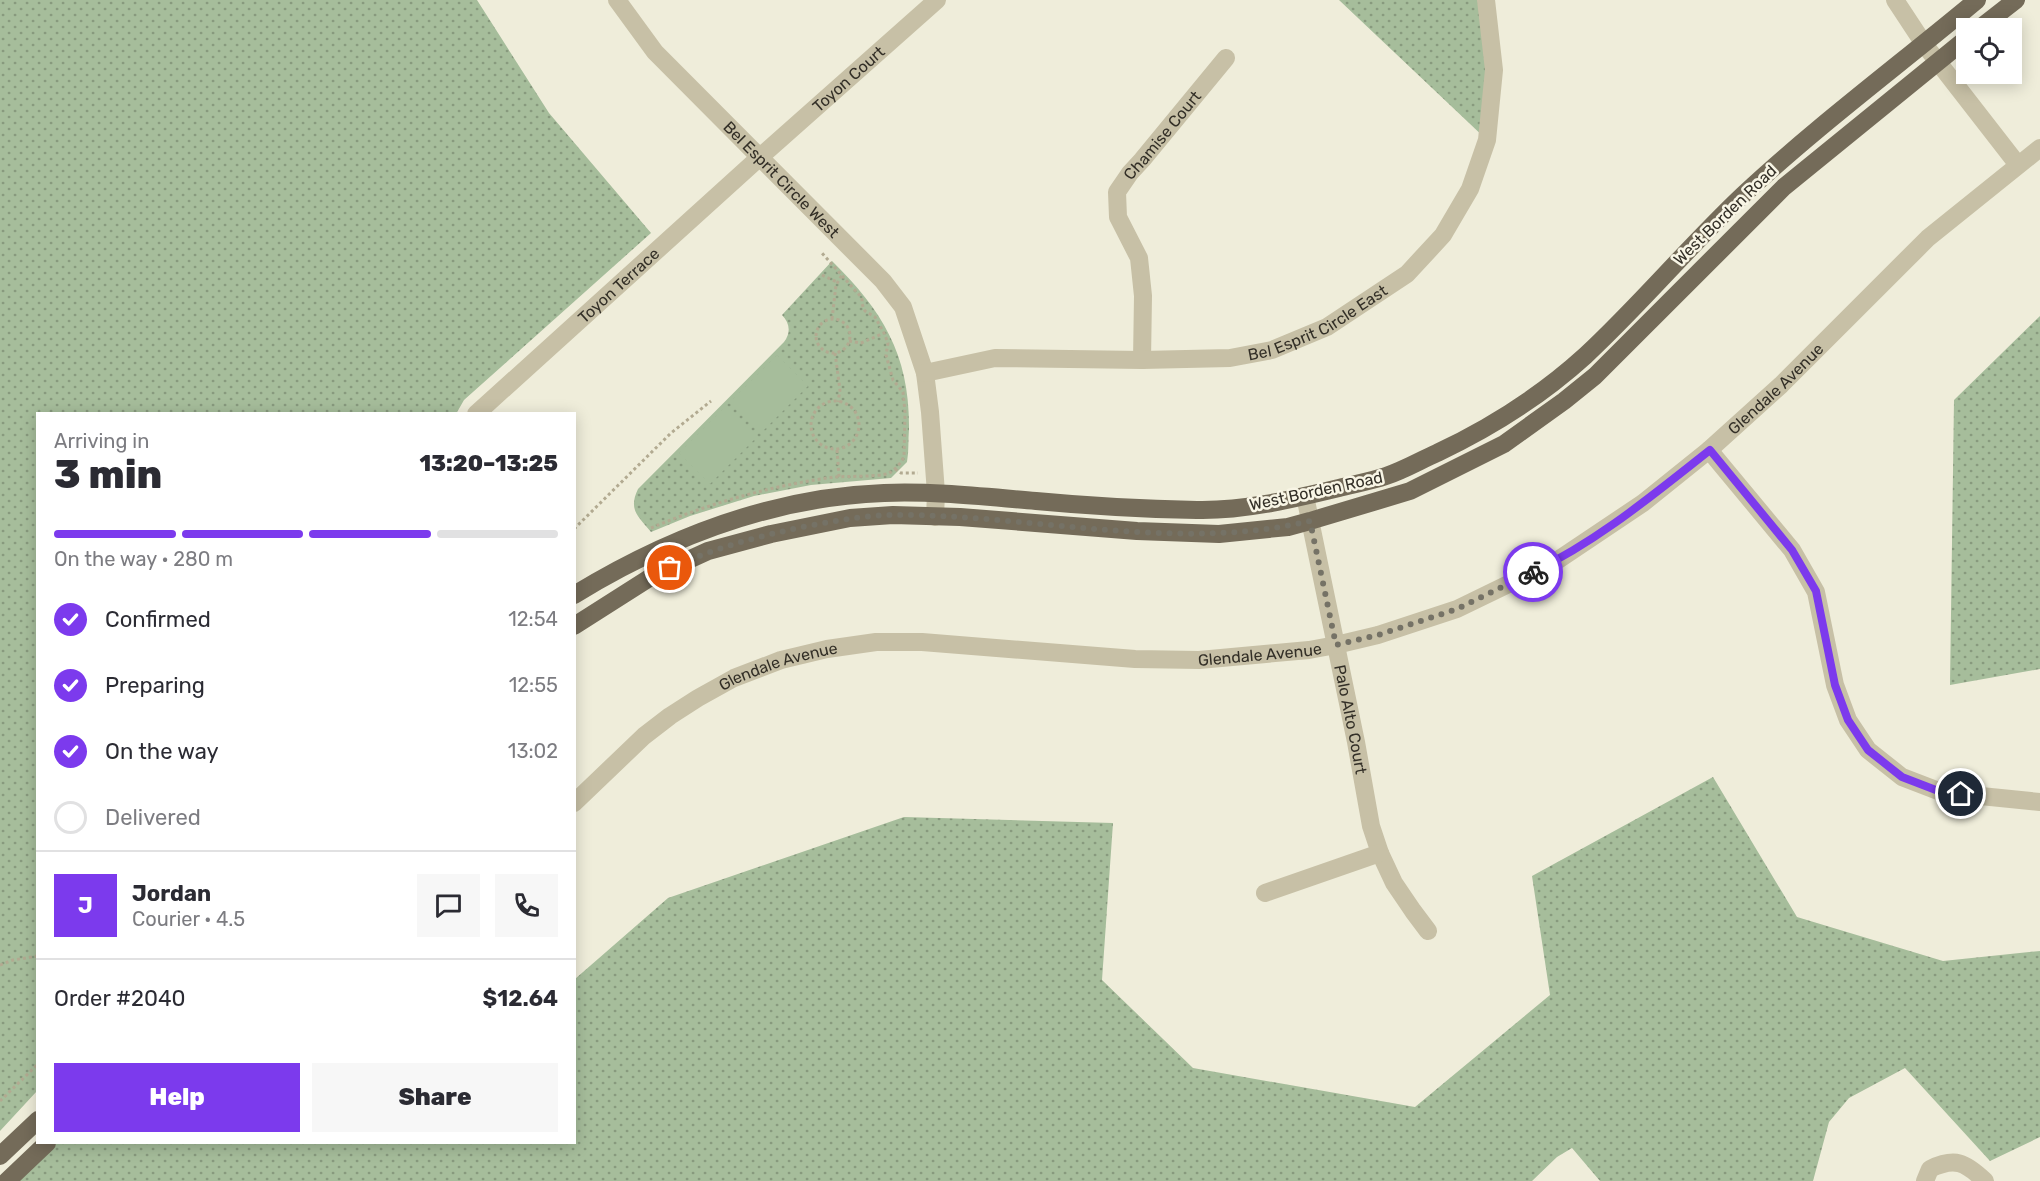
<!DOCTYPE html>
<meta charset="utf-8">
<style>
body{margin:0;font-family:Rubik,sans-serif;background:#f7f7f7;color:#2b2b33;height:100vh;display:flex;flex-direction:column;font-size:22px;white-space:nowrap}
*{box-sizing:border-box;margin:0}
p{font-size:20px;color:#7c7c81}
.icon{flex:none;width:33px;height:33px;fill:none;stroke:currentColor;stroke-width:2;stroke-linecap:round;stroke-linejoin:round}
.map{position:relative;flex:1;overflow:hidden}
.sheet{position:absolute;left:36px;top:412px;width:540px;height:732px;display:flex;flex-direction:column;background:#fff;border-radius:0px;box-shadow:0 3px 15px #0003}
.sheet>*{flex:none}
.controls{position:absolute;left:1956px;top:18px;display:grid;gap:12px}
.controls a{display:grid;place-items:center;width:66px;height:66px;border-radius:0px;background:#fff;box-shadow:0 3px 15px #0003;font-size:30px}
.pin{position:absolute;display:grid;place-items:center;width:51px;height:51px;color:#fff;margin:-26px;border:3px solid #fff;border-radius:50%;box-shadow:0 2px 6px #0007}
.courier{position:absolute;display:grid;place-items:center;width:60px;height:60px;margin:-30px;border:4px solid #7c3aed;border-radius:50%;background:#fff;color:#222;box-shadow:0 2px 8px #0007}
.overview em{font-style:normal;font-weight:800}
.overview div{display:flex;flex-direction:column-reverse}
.overview{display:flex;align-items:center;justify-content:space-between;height:102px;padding:0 18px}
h1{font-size:39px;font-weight:800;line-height:45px}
.bar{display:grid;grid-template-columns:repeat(4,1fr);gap:9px 6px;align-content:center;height:72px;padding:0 18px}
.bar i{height:8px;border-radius:4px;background:#e1e1e2}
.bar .active{background:#7c3aed}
.bar p{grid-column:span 4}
.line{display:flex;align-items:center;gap:15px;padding:0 18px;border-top:2px solid #e1e1e2}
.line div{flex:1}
.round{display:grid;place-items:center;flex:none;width:63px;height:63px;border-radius:0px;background:#f7f7f7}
ol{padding:0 18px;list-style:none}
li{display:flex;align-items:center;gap:18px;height:66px}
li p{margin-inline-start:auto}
li .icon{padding:6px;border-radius:50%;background:#7c3aed;color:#fff;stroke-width:4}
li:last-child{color:#7c7c81}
li i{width:33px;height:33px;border:3px solid #e1e1e2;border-radius:50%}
.button{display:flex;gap:12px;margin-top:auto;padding:12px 18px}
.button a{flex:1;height:69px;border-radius:0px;background:#7c3aed;color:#fff;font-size:24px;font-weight:800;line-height:69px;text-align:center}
.button a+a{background:#f7f7f7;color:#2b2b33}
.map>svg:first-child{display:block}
</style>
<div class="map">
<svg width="2040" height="1181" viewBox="0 0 2040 1181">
<defs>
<pattern id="grass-dots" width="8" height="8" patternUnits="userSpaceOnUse" patternTransform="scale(1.5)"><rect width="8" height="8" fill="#a6bd9b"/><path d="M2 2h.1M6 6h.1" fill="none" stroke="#889a7e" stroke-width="1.8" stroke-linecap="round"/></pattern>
</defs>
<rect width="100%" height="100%" fill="#efedda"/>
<path fill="url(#grass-dots)" d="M0,0H477L549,113L651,233L464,400L456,414H38L37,1091L0,1131Z
M1339,0H1486L1487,140Z
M832,261C883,311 910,356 909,429C908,440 909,451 907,462L891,478L811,485L754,496L690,516L651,532C638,516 628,510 638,489L784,342C791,333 790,323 782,315Z
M2040,316V669L1950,685L1954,400Z
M1713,777L1797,917L1943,961L2040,951V1137L1990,1161L1905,1068L1849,1098L1829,1122L1813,1181H1600L1572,1148L1557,1157L1532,1181H11L54,1143H574L575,979L668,898L904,817L1113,823L1102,980L1193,1068L1415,1107L1550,995L1532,876Z"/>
<path fill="#a6bd9b" d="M777,355L808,386L762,432L731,401Z
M725,407L756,438L710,484L679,453Z"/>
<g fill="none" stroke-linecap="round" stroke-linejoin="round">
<path stroke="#b2aa91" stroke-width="3" stroke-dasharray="3 3" stroke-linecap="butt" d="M822,275L837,282
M832,319L836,285L842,275
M816 336a17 17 0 1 1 34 0a17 17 0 1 1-34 0Z
M849,341L861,343L884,333
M835,353L840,390L838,402
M811 425a24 24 0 1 1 48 0a24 24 0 1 1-48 0Z
M837,450L839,477
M895,469L901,473H918
M651,528C710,503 770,486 834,477C846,476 881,477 889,473C895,470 902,462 904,456L905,412L903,392L893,380L886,355L888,343L884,333L875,317L865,311L862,304V298L821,252
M574,529L671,433L711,401
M0,965L13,960L38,956
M0,1101L38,1064"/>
<g stroke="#c7c0a6" stroke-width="18">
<path id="s1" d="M617,0L655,52L883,281L903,307L925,373L930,412L936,493L935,517"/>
<path d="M1895,0L1924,44L2018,165"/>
<path id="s2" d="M1142,360L1143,296L1139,258L1118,217L1117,192L1130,173L1142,160L1226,58"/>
<path id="s3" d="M925,373L995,358L1142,360L1230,358L1272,350L1327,327L1407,274L1443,235L1470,189L1487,140L1494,70L1486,0"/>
<path id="s4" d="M476,414L760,157L937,0"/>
<path d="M1709,450L1792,550L1816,592L1835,685L1848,720L1868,750L1902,777L1941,792L2040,802"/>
<path id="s5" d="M1305,496L1356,742L1371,826L1380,853L1394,883L1413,911L1428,931"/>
<path id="s6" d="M574,803L644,736L670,716L698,698L734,678L781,660L827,649L876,642H922L1135,659L1199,660L1309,650L1336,645L1378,635L1457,609L1558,560L1643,503L1709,450L1781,385L1928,238L2040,148"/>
<path d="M1265,893L1380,853"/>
<path d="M1925,1181L1930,1169C1955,1157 1965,1162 1985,1181"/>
</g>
<path stroke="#746b59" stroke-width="18" d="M1980,28L2016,0
M574,595C669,537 772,497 884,493C935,491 986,497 1036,501C1089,506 1144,509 1197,510C1245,511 1293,499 1339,488C1355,484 1371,481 1386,476C1404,470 1421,460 1437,453C1490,428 1542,395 1585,356C1640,305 1688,247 1743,195C1817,126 1899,65 1977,0
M574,626L651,577L708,551L771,534L850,518L893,515L960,517L1137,531L1219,534L1288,527L1310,521L1410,491L1504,444L1564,401L1595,376L1784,187L1966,39
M0,1156L38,1120
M7,1181L47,1143"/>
</g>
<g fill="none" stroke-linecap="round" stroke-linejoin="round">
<path stroke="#757266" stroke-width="6" stroke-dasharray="0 10.8" d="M670,568C717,547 762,535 813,525C840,520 867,515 894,515C1031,514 1175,553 1310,521L1336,645L1378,635L1457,609L1533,572"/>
<path stroke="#7c3aed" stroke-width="8" d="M1533,572C1598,541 1654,494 1710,450L1792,550L1816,591L1835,685L1848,720L1868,750L1902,777L1941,792L1961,794"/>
</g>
<g text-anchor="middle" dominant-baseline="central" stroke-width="5" stroke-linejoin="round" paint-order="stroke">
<g font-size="16" fill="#332f27" stroke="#f8f5e5">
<text stroke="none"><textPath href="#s4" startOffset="501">Toyon Court</textPath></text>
<text stroke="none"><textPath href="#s2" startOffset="246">Chamise Court</textPath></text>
<text stroke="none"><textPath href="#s1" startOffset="244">Bel Esprit Circle West</textPath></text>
<text transform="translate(1725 215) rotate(-44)">West Borden Road</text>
<text stroke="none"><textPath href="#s4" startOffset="192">Toyon Terrace</textPath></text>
<text stroke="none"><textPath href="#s3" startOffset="402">Bel Esprit Circle East</textPath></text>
<text stroke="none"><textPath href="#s6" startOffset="1329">Glendale Avenue</textPath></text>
<text transform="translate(1316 491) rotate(-12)">West Borden Road</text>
<text stroke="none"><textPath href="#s6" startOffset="736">Glendale Avenue</textPath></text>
<text stroke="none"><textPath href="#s6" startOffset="250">Glendale Avenue</textPath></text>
<text stroke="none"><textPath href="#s5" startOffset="228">Palo Alto Court</textPath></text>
</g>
</g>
</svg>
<div class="controls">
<a><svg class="icon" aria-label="locate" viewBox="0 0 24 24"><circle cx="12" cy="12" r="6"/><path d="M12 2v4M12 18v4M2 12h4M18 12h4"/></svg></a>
</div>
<div class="pin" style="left:670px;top:568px;background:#ea580c"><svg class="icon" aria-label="bag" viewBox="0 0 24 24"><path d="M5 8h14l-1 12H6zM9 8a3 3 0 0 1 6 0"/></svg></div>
<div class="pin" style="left:1961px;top:794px;background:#1f2937"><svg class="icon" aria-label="home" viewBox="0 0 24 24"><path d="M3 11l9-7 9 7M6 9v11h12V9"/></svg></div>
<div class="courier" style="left:1533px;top:572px"><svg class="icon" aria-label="bike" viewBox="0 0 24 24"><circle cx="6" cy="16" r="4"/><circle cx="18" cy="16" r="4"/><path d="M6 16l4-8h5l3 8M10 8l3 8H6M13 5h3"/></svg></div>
<section class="sheet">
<div class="overview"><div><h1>3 min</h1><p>Arriving in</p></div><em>13:20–13:25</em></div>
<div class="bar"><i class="active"></i><i class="active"></i><i class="active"></i><i></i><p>On the way · 280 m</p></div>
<ol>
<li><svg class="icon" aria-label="check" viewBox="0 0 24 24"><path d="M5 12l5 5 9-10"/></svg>Confirmed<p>12:54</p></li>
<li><svg class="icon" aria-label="check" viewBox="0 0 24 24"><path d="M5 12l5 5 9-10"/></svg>Preparing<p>12:55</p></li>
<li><svg class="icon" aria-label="check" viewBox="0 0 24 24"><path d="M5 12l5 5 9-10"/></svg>On the way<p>13:02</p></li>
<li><i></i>Delivered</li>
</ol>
<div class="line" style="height:108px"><b class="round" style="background:#7c3aed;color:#fff">J</b><div><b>Jordan</b><p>Courier · 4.5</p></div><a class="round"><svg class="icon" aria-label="chat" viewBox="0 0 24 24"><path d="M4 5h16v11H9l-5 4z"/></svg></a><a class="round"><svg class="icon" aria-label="phone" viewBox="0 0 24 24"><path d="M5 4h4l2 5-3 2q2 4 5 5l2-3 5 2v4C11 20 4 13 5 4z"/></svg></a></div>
<div class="line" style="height:78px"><div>Order #2040</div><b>$12.64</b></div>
<div class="button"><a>Help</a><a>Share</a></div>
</section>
</div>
